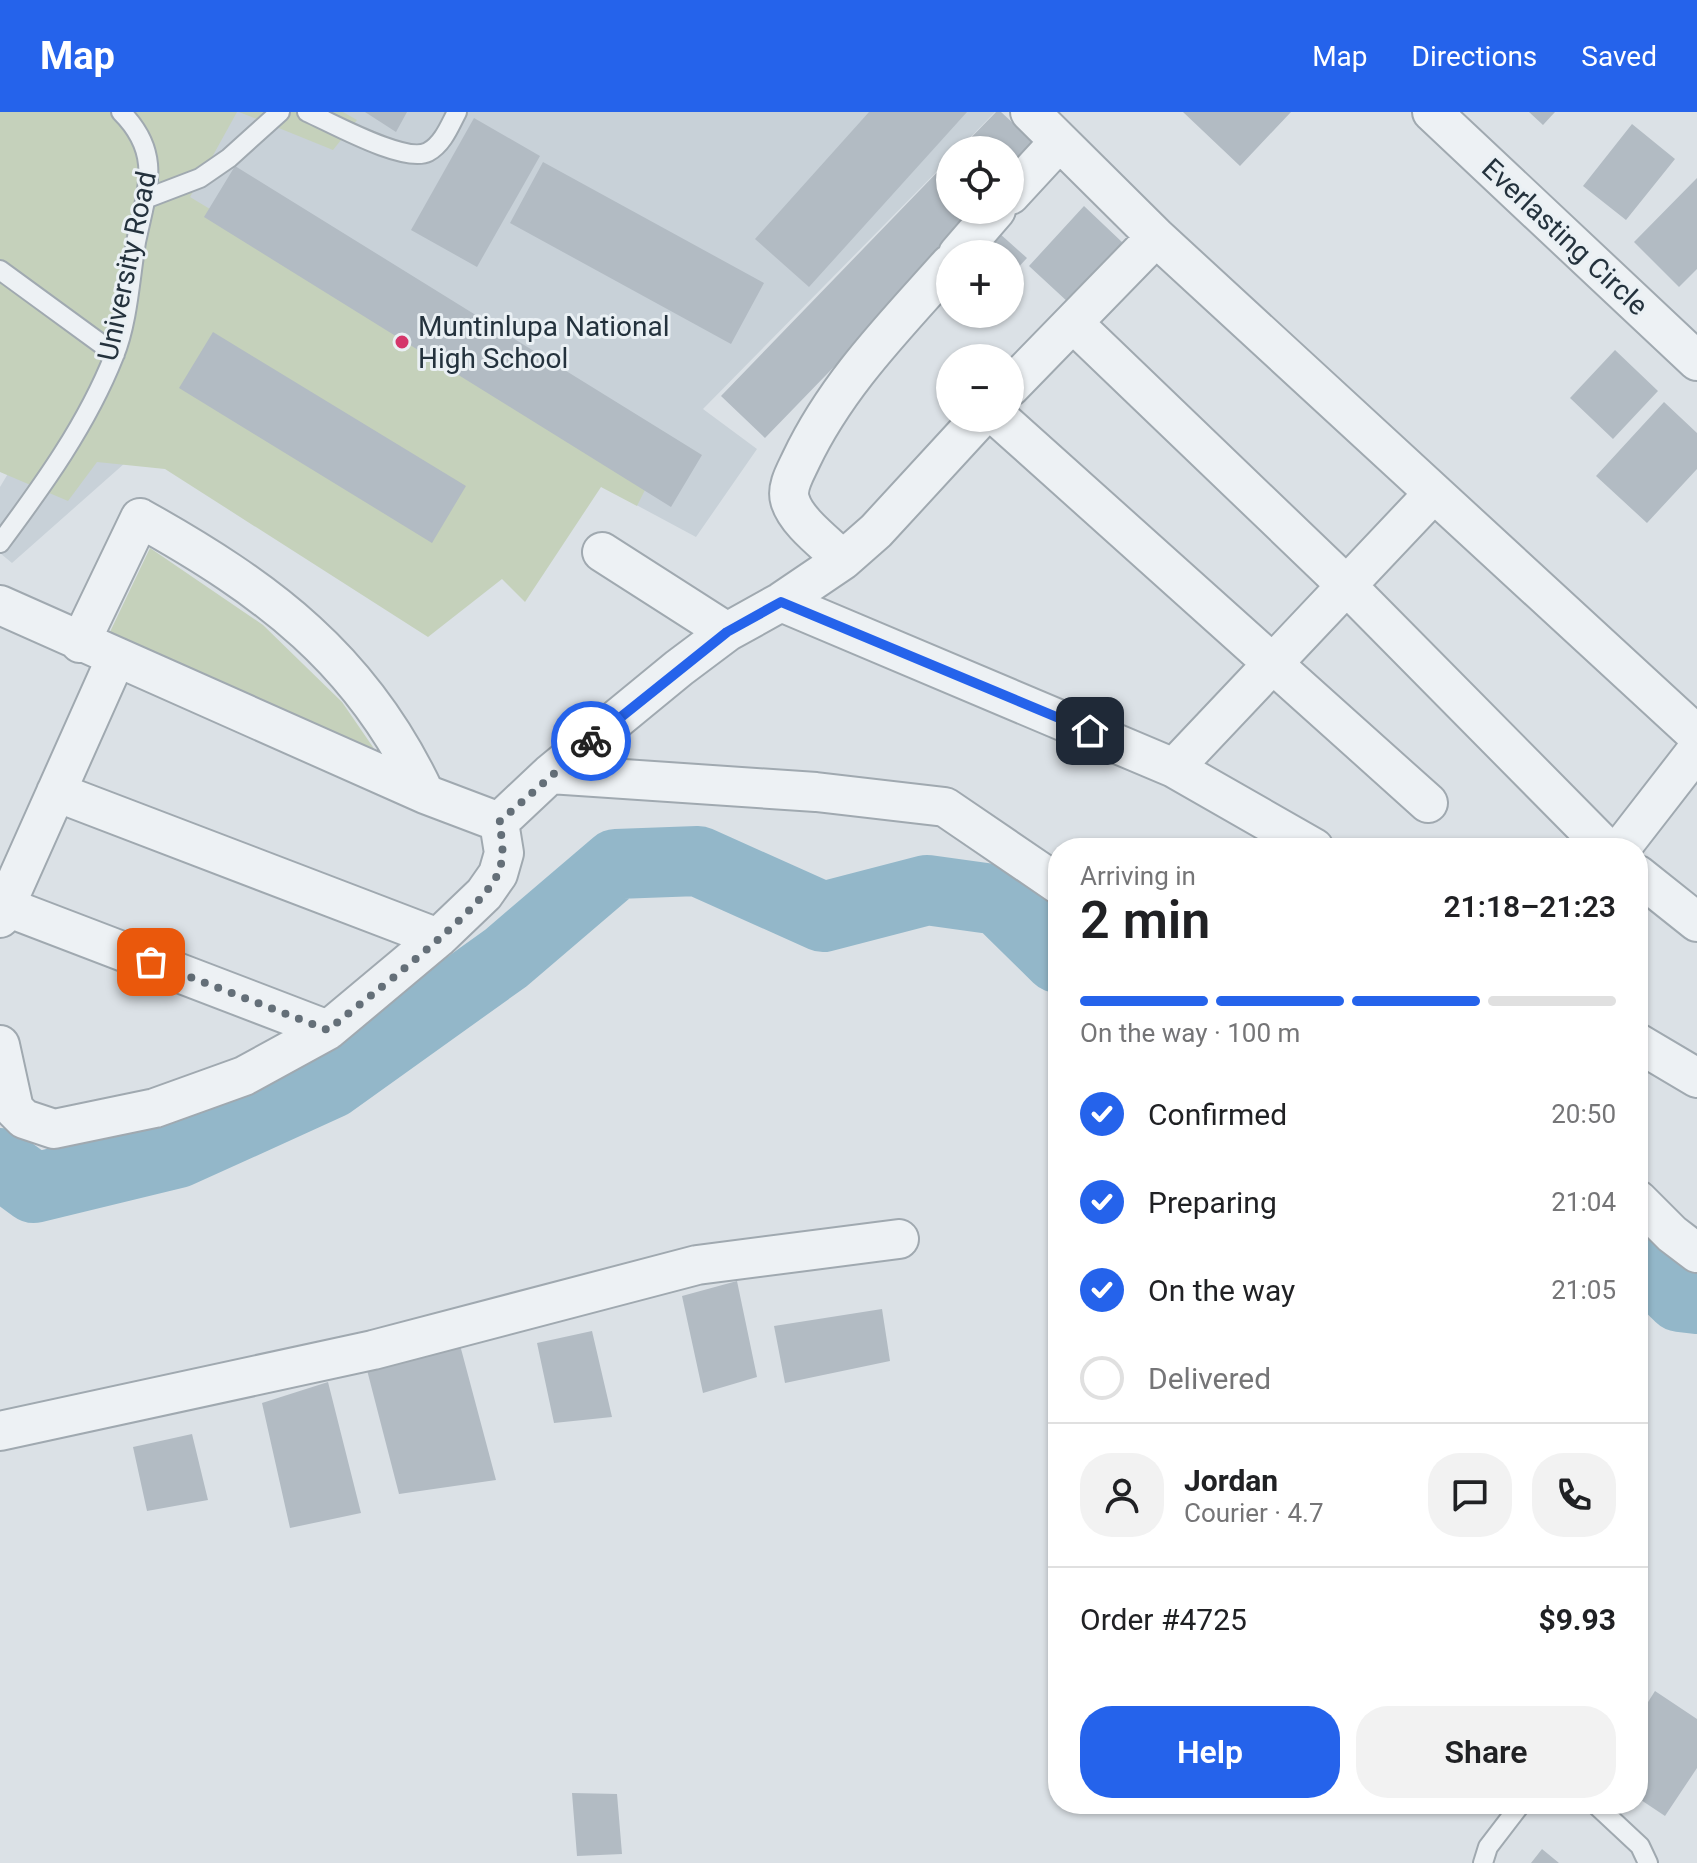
<!DOCTYPE html>
<meta charset="utf-8">
<style>
body{margin:0;font-family:Roboto,sans-serif;background:#f2f2f2;color:#202124;height:100vh;display:flex;flex-direction:column;font-size:30px;white-space:nowrap}
*{box-sizing:border-box;margin:0}
p{font-size:26px;color:#757577}
.icon{flex:none;width:44px;height:44px;fill:none;stroke:currentColor;stroke-width:2;stroke-linecap:round;stroke-linejoin:round}
.map{position:relative;flex:1;overflow:hidden}
.side{position:absolute;left:1048px;top:726px;width:600px;height:976px;display:flex;flex-direction:column;background:#fff;border-radius:32px;box-shadow:0 2px 6px #0004}
.side>*{flex:none}
.controls{position:absolute;left:936px;top:24px;display:grid;gap:16px}
.controls a{display:grid;place-items:center;width:88px;height:88px;border-radius:50%;background:#fff;box-shadow:0 2px 6px #0004;font-size:40px}
.pin{position:absolute;display:grid;place-items:center;width:68px;height:68px;color:#fff;margin:-34px;border-radius:16px;box-shadow:0 4px 12px #0006}
.courier{position:absolute;display:grid;place-items:center;width:80px;height:80px;margin:-40px;border:6px solid #2563eb;border-radius:50%;background:#fff;color:#222;box-shadow:0 2px 10px #0007}
.overview em{font-style:normal;font-weight:600}
.overview div{display:flex;flex-direction:column-reverse}
.overview{display:flex;align-items:center;justify-content:space-between;height:136px;padding:0 32px}
h1{font-size:52px;font-weight:600;line-height:60px}
.bar{display:grid;grid-template-columns:repeat(4,1fr);gap:12px 8px;align-content:center;height:96px;padding:0 32px}
.bar i{height:10px;border-radius:6px;background:#e0e0e0}
.bar .on{background:#2563eb}
.bar p{grid-column:span 4}
.line{display:flex;align-items:center;gap:20px;padding:0 32px;border-top:2px solid #e0e0e0}
.line div{flex:1}
.round{display:grid;place-items:center;flex:none;width:84px;height:84px;border-radius:32px;background:#f2f2f2}
ol{padding:0 32px;list-style:none}
li{display:flex;align-items:center;gap:24px;height:88px}
li p{margin-inline-start:auto}
li .icon{padding:8px;border-radius:50%;background:#2563eb;color:#fff;stroke-width:4}
li:last-child{color:#757577}
li i{width:44px;height:44px;border:4px solid #e0e0e0;border-radius:50%}
.action{display:flex;gap:16px;margin-top:auto;padding:16px 32px}
.action a{flex:1;height:92px;border-radius:32px;background:#2563eb;color:#fff;font-size:32px;font-weight:600;line-height:92px;text-align:center}
.action a+a{background:#f2f2f2;color:#202124}
header{display:flex;align-items:center;gap:48px;box-sizing:border-box;height:112px;padding:0 40px;background:#2563eb;color:#fff}
header strong{font-size:38px}
nav{display:flex;gap:44px;margin-inline-start:auto;font-size:28px}
.map>svg:first-child{display:block}
</style>
<header>
<strong>Map</strong>
<nav><a>Map</a><a>Directions</a><a>Saved</a></nav>
</header>
<div class="map">
<svg width="1697" height="1751" viewBox="0 0 1697 1751">
<rect width="100%" height="100%" fill="#dbe1e6"/>
<path fill="#c8d1d8" d="M0,0H995L958,38H950V46L703,297L757,337L696,425L601,374L160,320L12,451L0,441V375L70,258L0,202Z"/>
<path fill="#c5d1bb" d="M0,0H237L190,85L652,364L637,394L601,375L525,490L502,467L428,525L165,357L97,350L68,389L0,360Z
M239,0H343L357,8L333,38Z
M150,436L263,513L342,590L377,641L109,522Z"/>
<g fill="none" stroke-linecap="round" stroke-linejoin="round">
<path stroke="#93b7c9" stroke-width="70" d="M0,1051L34,1076L178,1041L330,972L506,846L616,752L698,749L823,805L927,778L999,788L1058,846
M1638,1144L1680,1185L1697,1187"/>
</g>
<path fill="#b2bbc3" d="M365,0H407L396,20Z
M869,0H967L809,175L755,127Z
M996,0H1001L1043,39L1010,73V38H959Z
M1183,0H1291L1240,54Z
M1529,0H1555L1543,13Z
M474,6L540,44L477,155L411,118Z
M1632,12L1675,47L1626,108L1583,74Z
M950,47V98H986L765,326L721,284Z
M543,50L764,171L731,232L510,111Z
M235,54L702,343L671,395L204,105Z
M1697,66V157L1679,175L1634,130Z
M1084,94L1123,131L1069,191L1029,154Z
M999,121L1027,146L1010,164V142H979Z
M213,220L466,374L432,431L179,276Z
M1615,238L1658,279L1613,327L1570,286Z
M1664,290L1697,321V357L1647,411L1596,364Z
M737,1169L757,1265L703,1281L682,1184Z
M882,1197L890,1249L785,1271L774,1214Z
M592,1219L612,1305L554,1311L537,1231Z
M460,1233L496,1368L399,1382L367,1258Z
M328,1270L361,1401L290,1416L262,1291Z
M192,1322L208,1388L147,1399L133,1335Z
M1655,1579L1697,1607V1656L1665,1704L1638,1686V1606Z
M572,1681L617,1682L622,1742L577,1744Z
M1542,1737L1559,1751H1531Z"/>
<g fill="none" stroke-linecap="round" stroke-linejoin="round">
<g stroke="#a0a9b0" stroke-width="22">
<path id="service" d="M307,0C332,11 405,52 428,40C443,32 450,13 457,0
M145,87L200,66L229,46L280,0
M0,158L115,242
M0,431C44,372 87,312 114,244C128,210 130,166 136,130C147,77 163,42 121,0
M1595,1692L1640,1734L1648,1751
M1483,1751L1488,1735L1521,1692"/>
</g>
<g stroke="#a0a9b0" stroke-width="42">
<path id="minor" d="M1030,0L1156,125L1697,623
M1432,0L1697,249
M1010,83L1058,31
M958,142L996,98
M1073,211L1347,474L1606,736
M1010,275L1156,125
M999,306L1428,691
M602,440L727,520
M843,448C827,432 796,410 790,388C786,375 796,359 801,348C837,272 895,214 950,152
M781,490L1174,656L1314,736
M0,493L425,682L499,710
M80,531L140,406C267,477 362,547 425,682
M1174,656L1434,381
M550,662L816,680L945,695L1058,772
M56,680L438,826
M499,710L550,662L679,556L727,520L781,490L843,448L876,419L980,306
M1621,736L1697,638
M1638,763L1697,810
M4,794L328,918
M0,806L116,546
M1638,931L1697,966
M0,933L14,997L24,1007L54,1017L155,996L244,964L328,918L438,826L484,782L498,762L504,741L499,710
M1638,1088L1672,1122L1697,1141
M0,1319L373,1238L697,1153L899,1127"/>
</g>
<use href="#service" stroke="#edf1f4" stroke-width="18"/>
<use href="#minor" stroke="#edf1f4" stroke-width="38"/>
</g>
<g fill="none" stroke-linecap="round" stroke-linejoin="round">
<path stroke="#646f78" stroke-width="8" stroke-dasharray="0 14.4" d="M151,850L328,918C365,887 485,798 499,759C505,742 502,727 499,710L591,629"/>
<path stroke="#2563eb" stroke-width="10" d="M591,629L727,520L781,490L1090,619"/>
</g>
<circle fill="#d5366b" stroke="#eaf0f4" stroke-width="3" cx="402" cy="230" r="8"/>
<g text-anchor="middle" dominant-baseline="central" stroke-width="6" stroke-linejoin="round" paint-order="stroke">
<g font-size="28" fill="#24323d" stroke="#eaf0f4">
<text transform="translate(1565 125) rotate(43)">Everlasting Circle</text>
<text transform="translate(127 154) rotate(-78)">University Road</text>
</g>
<g font-size="28" fill="#24323d" stroke="#eaf0f4" text-anchor="start">
<text x="418" y="214">Muntinlupa National<tspan x="418" dy="32">High School</tspan></text>
</g>
</g>
</svg>
<div class="controls">
<a><svg class="icon" aria-label="locate" viewBox="0 0 24 24"><circle cx="12" cy="12" r="6"/><path d="M12 2v4M12 18v4M2 12h4M18 12h4"/></svg></a>
<a>+</a>
<a>−</a>
</div>
<div class="pin" style="left:151px;top:850px;background:#ea580c"><svg class="icon" aria-label="bag" viewBox="0 0 24 24"><path d="M5 8h14l-1 12H6zM9 8a3 3 0 0 1 6 0"/></svg></div>
<div class="pin" style="left:1090px;top:619px;background:#1f2937"><svg class="icon" aria-label="home" viewBox="0 0 24 24"><path d="M3 11l9-7 9 7M6 9v11h12V9"/></svg></div>
<div class="courier" style="left:591px;top:629px"><svg class="icon" aria-label="bike" viewBox="0 0 24 24"><circle cx="6" cy="16" r="4"/><circle cx="18" cy="16" r="4"/><path d="M6 16l4-8h5l3 8M10 8l3 8H6M13 5h3"/></svg></div>
<section class="side">
<div class="overview"><div><h1>2 min</h1><p>Arriving in</p></div><em>21:18–21:23</em></div>
<div class="bar"><i class="on"></i><i class="on"></i><i class="on"></i><i></i><p>On the way · 100 m</p></div>
<ol>
<li><svg class="icon" aria-label="check" viewBox="0 0 24 24"><path d="M5 12l5 5 9-10"/></svg>Confirmed<p>20:50</p></li>
<li><svg class="icon" aria-label="check" viewBox="0 0 24 24"><path d="M5 12l5 5 9-10"/></svg>Preparing<p>21:04</p></li>
<li><svg class="icon" aria-label="check" viewBox="0 0 24 24"><path d="M5 12l5 5 9-10"/></svg>On the way<p>21:05</p></li>
<li><i></i>Delivered</li>
</ol>
<div class="line" style="height:144px"><a class="round"><svg class="icon" aria-label="person" viewBox="0 0 24 24"><circle cx="12" cy="8" r="4"/><path d="M4 21q1-7 8-7t8 7"/></svg></a><div><b>Jordan</b><p>Courier · 4.7</p></div><a class="round"><svg class="icon" aria-label="chat" viewBox="0 0 24 24"><path d="M4 5h16v11H9l-5 4z"/></svg></a><a class="round"><svg class="icon" aria-label="phone" viewBox="0 0 24 24"><path d="M5 4h4l2 5-3 2q2 4 5 5l2-3 5 2v4C11 20 4 13 5 4z"/></svg></a></div>
<div class="line" style="height:104px"><div>Order #4725</div><b>$9.93</b></div>
<div class="action"><a>Help</a><a>Share</a></div>
</section>
</div>
